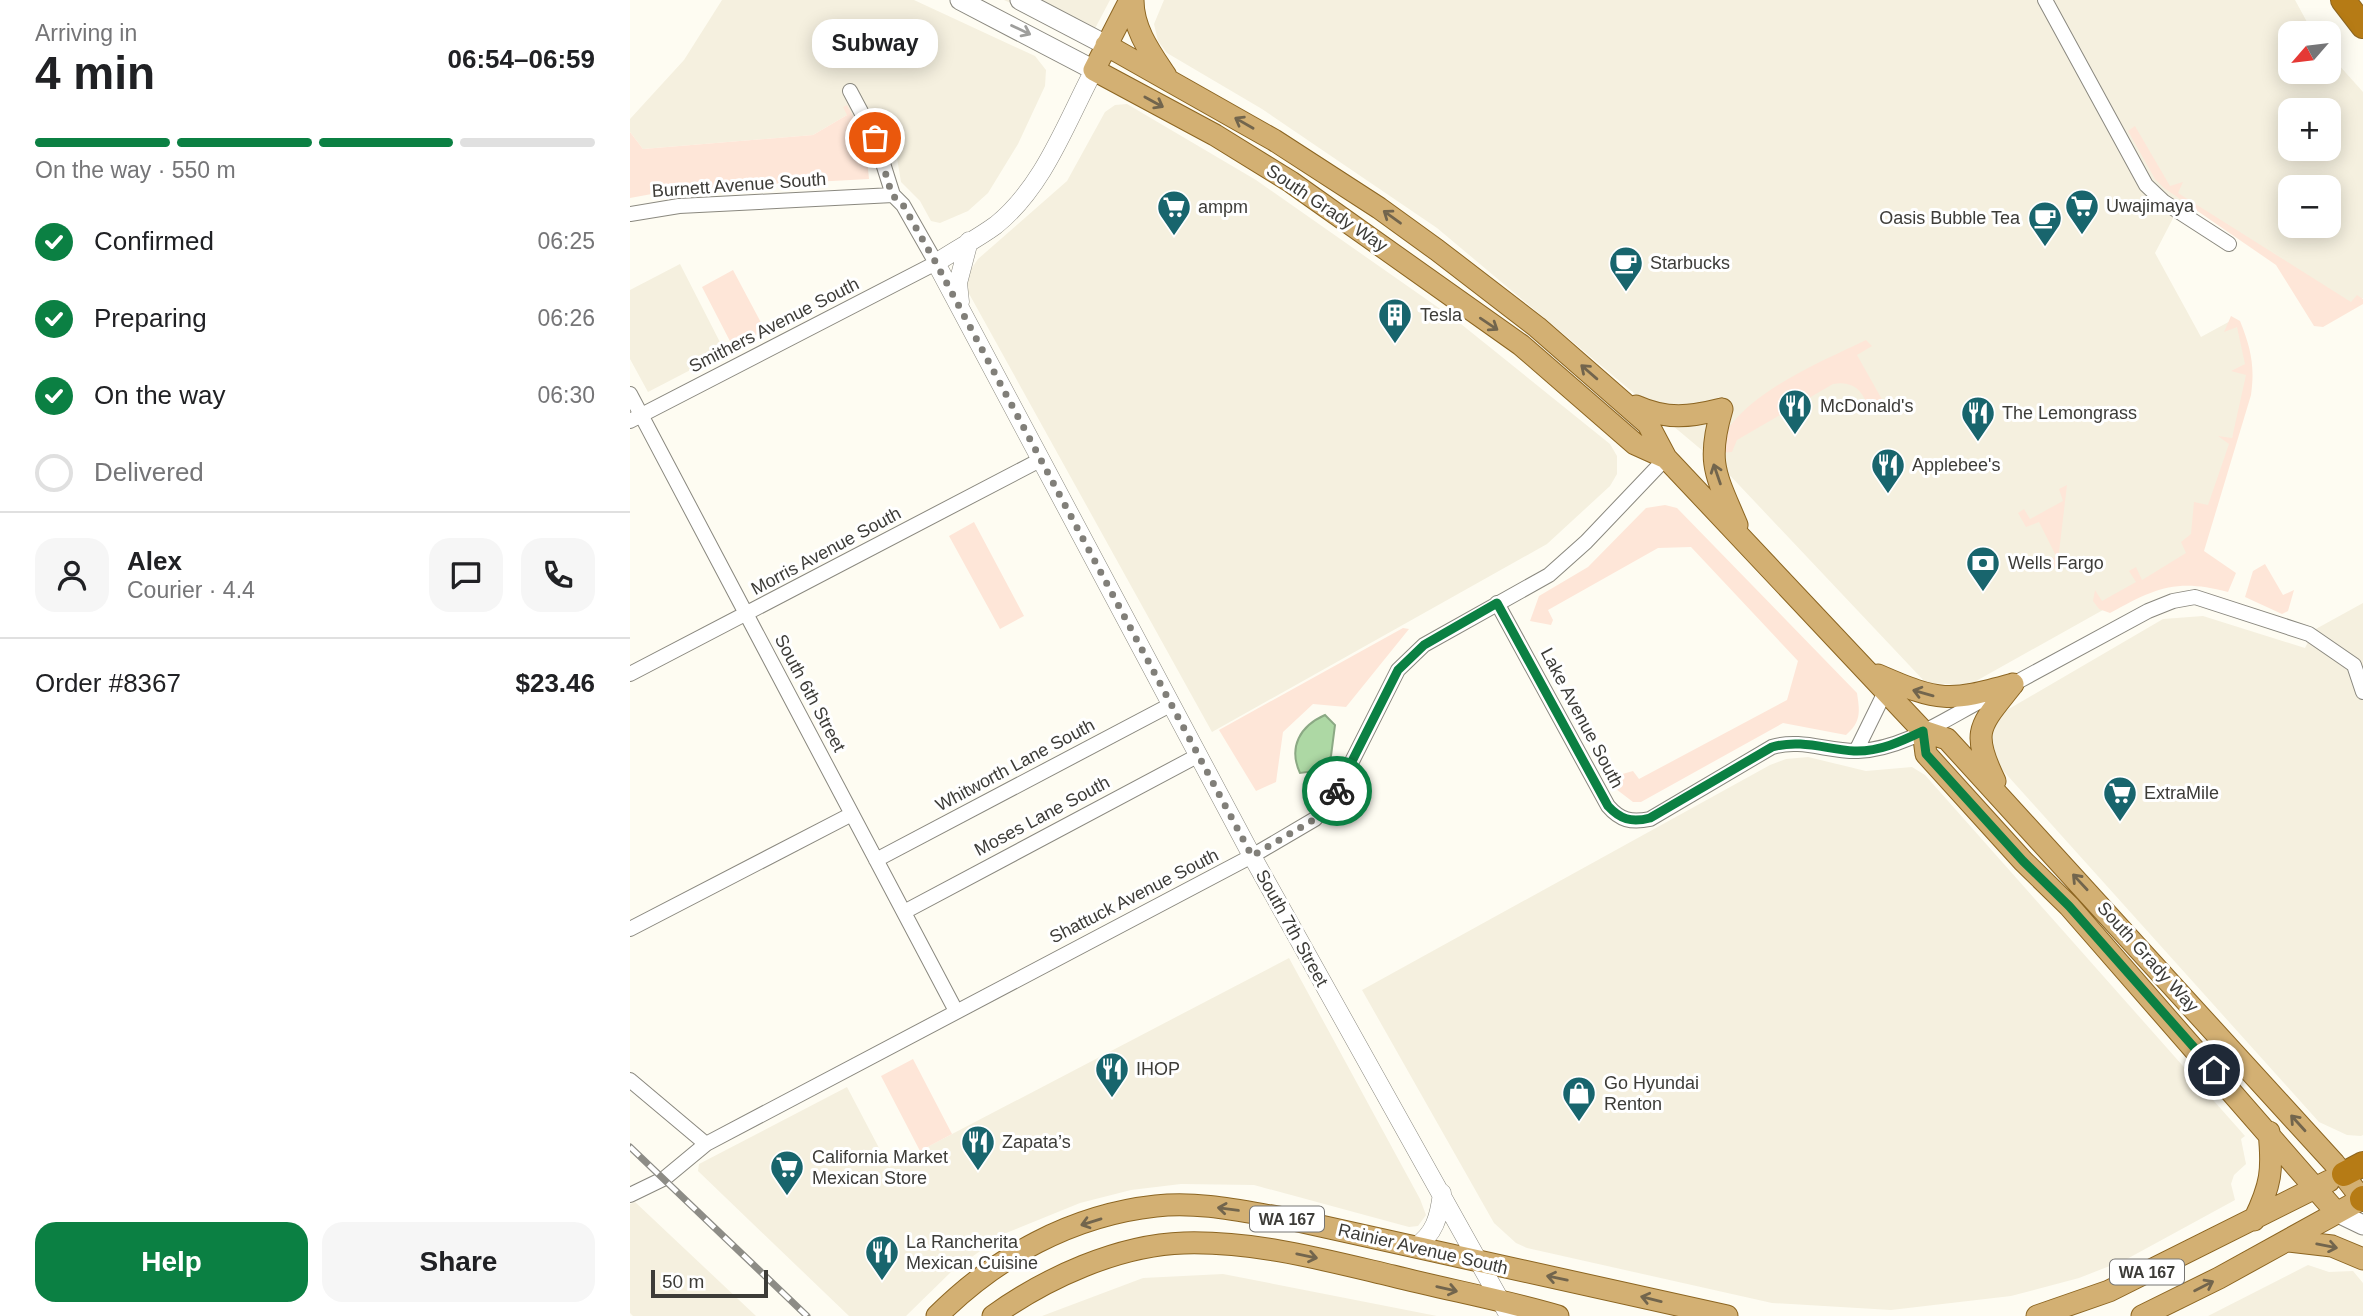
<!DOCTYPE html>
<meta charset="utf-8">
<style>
body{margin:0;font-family:Helvetica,sans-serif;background:#f6f6f6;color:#202124;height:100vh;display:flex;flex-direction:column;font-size:26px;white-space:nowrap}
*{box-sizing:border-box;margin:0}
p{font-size:23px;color:#757577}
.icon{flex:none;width:38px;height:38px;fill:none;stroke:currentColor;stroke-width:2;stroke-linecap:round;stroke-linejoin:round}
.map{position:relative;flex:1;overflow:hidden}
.panel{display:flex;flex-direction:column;background:#fff;width:630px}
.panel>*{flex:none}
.needle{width:46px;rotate:242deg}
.buttons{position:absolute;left:1648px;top:21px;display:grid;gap:14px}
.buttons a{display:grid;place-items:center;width:63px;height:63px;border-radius:14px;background:#fff;box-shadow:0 4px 18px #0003;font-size:35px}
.scale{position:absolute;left:21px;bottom:18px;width:117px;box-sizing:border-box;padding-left:7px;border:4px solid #3d3c38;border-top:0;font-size:19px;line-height:24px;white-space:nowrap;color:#3d3c38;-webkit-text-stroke:5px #fff;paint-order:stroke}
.pin{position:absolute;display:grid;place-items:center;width:60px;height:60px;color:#fff;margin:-30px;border:4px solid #fff;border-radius:50%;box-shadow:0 2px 7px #0007}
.courier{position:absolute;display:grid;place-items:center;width:70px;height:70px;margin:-35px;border:5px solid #0b8043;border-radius:50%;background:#fff;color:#222;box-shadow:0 2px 9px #0007}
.bubble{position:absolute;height:49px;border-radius:21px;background:#fff;box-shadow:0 4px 18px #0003;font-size:23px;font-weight:600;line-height:49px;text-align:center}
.head em{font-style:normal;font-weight:600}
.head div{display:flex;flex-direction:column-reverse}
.head{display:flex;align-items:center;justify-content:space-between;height:119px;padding:0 35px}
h1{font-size:46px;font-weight:600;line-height:52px}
.bar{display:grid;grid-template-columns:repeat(4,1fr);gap:10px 7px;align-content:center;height:84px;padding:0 35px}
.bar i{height:9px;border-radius:5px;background:#e0e0e0}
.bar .current{background:#0b8043}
.bar p{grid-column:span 4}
.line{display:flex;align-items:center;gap:18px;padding:0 35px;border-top:2px solid #e0e0e0}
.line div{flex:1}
.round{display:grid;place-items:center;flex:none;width:74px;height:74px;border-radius:21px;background:#f6f6f6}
ol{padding:0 35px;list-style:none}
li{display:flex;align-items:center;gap:21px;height:77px}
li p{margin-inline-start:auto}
li .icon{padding:7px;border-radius:50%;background:#0b8043;color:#fff;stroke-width:4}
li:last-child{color:#757577}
li i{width:38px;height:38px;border:4px solid #e0e0e0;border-radius:50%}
.primary-button{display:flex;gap:14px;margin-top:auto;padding:14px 35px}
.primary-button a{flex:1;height:80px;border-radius:21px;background:#0b8043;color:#fff;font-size:28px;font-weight:600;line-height:80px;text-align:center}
.primary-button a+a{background:#f6f6f6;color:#202124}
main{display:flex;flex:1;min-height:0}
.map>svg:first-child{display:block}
</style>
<main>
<section class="panel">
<div class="head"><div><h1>4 min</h1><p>Arriving in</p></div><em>06:54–06:59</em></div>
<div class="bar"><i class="current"></i><i class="current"></i><i class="current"></i><i></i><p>On the way · 550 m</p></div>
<ol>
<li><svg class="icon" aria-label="check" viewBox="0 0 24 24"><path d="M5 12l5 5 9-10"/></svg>Confirmed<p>06:25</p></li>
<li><svg class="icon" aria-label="check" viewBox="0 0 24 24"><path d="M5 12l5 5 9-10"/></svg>Preparing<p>06:26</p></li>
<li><svg class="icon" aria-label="check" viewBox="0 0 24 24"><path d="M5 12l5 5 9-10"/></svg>On the way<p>06:30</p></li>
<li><i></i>Delivered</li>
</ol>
<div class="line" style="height:126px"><a class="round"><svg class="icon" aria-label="person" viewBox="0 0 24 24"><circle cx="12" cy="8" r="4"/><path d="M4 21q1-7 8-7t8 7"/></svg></a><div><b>Alex</b><p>Courier · 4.4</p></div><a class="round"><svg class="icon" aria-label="chat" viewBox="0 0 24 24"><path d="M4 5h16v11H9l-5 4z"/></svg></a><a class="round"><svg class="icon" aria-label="phone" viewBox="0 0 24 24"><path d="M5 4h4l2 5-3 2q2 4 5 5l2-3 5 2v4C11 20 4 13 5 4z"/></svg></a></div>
<div class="line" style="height:91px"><div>Order #8367</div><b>$23.46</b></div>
<div class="primary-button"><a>Help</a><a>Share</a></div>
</section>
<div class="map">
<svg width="1733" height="1316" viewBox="0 0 1733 1316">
<rect width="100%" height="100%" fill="#fefcf2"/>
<path fill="#f5f0df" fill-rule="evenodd" d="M92,0H284L405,56L416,70L415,86L388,144L358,193L338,211L310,223L301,221L290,201L271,182L266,152L244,111L226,121L217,106V115L183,135L13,149L0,132V119L54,60Z
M374,0H480L460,38Z
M534,0H1665L1683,33H1661V72H1699V54L1733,92V298L1687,323L1653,264L1553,199L1525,253L1571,337L1604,319L1617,348L1616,394L1564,559L1339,685L1296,683L1092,467L807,228L632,109L537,53L528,41L524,24ZM1661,110H1699V149H1661ZM1661,187H1699V226H1661Z
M497,104L626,180L826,320L980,444L987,456V474L980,486L917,544L582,732L337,290L335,278L348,259L437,181L475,112L485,105Z
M50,264L95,352L18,392L0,359V290Z
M1733,603V1135L1731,1136L1717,1135L1689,1122L1359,755L1365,717L1533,619L1573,616L1675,648L1684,630Z
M1178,757L1236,771L1282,767L1295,775L1615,1136L1611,1139L1616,1164L1604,1175L1601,1184L1605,1200L1495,1260L1449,1278L1381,1296L1261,1310L1142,1303L897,1248L886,1243L864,1223L732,990L1140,765L1156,759Z
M659,958L790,1199L796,1215L788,1226L779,1227L624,1185L551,1184L501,1190L450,1203L376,1233L323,1270L276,1316H219L68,1171L69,1164L217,1087L259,1167Z
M5,1202L126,1316H3L0,1313V1204Z
M1678,1265L1699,1272L1723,1271L1733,1283V1316H1578Z
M593,1274L807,1316H412L513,1278Z"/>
<path fill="#fee6d8" d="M217,105L235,137L239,179L49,189L0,198V132L13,149L183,135L217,115L213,107Z
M1505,126L1540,186L1553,182L1548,193L1721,302L1727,295L1733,299V304L1693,327L1684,326L1646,265L1534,188L1525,179L1498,131Z
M103,270L135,330L103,347L72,287Z
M1601,316L1610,321C1621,348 1625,367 1621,395L1574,551L1606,573L1598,592C1547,578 1525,588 1480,613L1469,609L1463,601L1465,590L1472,601L1506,582L1499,571L1506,567L1512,580L1556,553L1551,542L1561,534L1564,502L1578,505L1599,444L1588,436L1602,438L1616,375L1601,371L1615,364L1607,327L1594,332Z
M1236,340L1242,346L1227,355L1254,403L1239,410C1234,392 1224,380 1203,384L1107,440L1102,452L1087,453C1100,398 1189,363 1236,340Z
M1437,485L1427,569L1415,563L1426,556L1409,522L1396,527L1388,513L1394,509L1400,519L1433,501L1429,489Z
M1035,505L1047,508L1227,693C1230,712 1231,722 1216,735L1153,723L1011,802H1003L986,789L984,782L989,775L1003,771L1009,779L1157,700L1168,661L1061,547L1028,548L918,610L923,620L921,625L900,621L909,596L958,567L1016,508Z
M344,522L394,616L370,629L319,536Z
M1635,564L1653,595L1664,590L1658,611L1652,614L1615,597L1623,571Z
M773,628L779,629L716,707L683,704L653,732L646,782L626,791L589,730Z
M283,1059L322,1134L290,1151L251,1076Z"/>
<path fill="#add8a4" stroke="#8ba984" stroke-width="2" d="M695,715L705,725L701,756L692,770L670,773C658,747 670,726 695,715Z"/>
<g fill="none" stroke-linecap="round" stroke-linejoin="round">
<g stroke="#8a887f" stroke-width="16">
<path id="minor" d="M1415,0L1516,185L1534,202L1599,244
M0,214L49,206L263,195
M0,394L326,1011
M0,421L306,263L273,205L263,195L245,138L220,91
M867,603L978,806C990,820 1001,823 1020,819L1142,747C1171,738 1199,752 1228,751C1275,749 1318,717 1358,697
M0,674L410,460
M1376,688L1518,611L1543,601L1565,597L1679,634L1724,665L1733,692
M1226,751L1256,690
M246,860L542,704
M274,912L569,755
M0,929L222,814
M0,1080L76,1144
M0,1195L35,1178L76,1144L622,856L685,819L704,797L768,670L794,645L919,575L956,542L1036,458"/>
</g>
<g stroke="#8a887f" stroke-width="19">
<path id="tertiary" d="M464,70C436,123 414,186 366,225C347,239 325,250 306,263L622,856L879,1316
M330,302L328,283L339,241
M784,1248C805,1234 809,1217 812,1193"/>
</g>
<g stroke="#8a887f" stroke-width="21">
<path id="secondary" d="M330,0L464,70
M390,0L476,45
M1706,1212L1733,1225"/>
</g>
<g stroke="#8c6521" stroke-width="23">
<path id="primary" d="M500,0L464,70L585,135L661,182L891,345L1005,444L1036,458
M503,0C503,29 520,52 536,76
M476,45L644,140L749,208L807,250L907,327L1018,424L1036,458L1293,731L1317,739L1704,1163L1732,1199L1589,1278L1512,1316
M1006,406C1037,420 1060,417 1092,409
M1092,409C1076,463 1086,475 1107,525
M1248,675C1310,702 1318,702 1383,684
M1293,731L1296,754L1393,861L1439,906L1706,1212
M1365,781C1340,730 1350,726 1383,684
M1624,1220C1641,1185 1643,1170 1639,1132
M1659,1241L1702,1246L1733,1259
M307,1316C366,1257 442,1215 526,1206C571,1201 615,1212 659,1219L1097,1316
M363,1316C416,1278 488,1245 554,1243C625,1241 695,1260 763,1276C818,1290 874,1300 928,1316
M1407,1316L1479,1291L1699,1181"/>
</g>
<g stroke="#8c6521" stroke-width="26">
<path id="motorway" d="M1713,0L1733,26
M1714,1174L1733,1164
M1732,1199L1733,1198"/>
</g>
<use href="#minor" stroke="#fff" stroke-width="14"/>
<use href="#tertiary" stroke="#fff" stroke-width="18"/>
<use href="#secondary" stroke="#fff" stroke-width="19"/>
<use href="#primary" stroke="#d3b073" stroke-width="21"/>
<use href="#motorway" stroke="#b67b15" stroke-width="24"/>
<g stroke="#8d8c86" stroke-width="7">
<path id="rail" d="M0,1147L177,1316"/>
</g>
<use href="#rail" stroke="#fff" stroke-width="4.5" stroke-dasharray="13" stroke-linecap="butt"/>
</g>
<defs><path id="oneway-shaft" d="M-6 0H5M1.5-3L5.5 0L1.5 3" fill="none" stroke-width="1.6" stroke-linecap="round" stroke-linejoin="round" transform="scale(1.75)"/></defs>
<use stroke="#9e9e9c" href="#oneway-shaft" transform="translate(391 30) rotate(26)"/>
<g stroke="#72654d">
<use href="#oneway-shaft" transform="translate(524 102) rotate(29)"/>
<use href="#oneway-shaft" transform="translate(614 123) rotate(-150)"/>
<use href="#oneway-shaft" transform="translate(762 217) rotate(-144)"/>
<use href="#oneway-shaft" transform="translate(859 324) rotate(34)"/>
<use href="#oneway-shaft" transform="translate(959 372) rotate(-139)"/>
<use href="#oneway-shaft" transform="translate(1087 474) rotate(-109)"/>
<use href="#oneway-shaft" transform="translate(1293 693) rotate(-164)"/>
<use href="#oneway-shaft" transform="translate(1450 882) rotate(-133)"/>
<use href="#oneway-shaft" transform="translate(1668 1123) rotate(-132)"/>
<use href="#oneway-shaft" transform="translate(598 1209) rotate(-172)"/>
<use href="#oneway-shaft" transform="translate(461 1222) rotate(163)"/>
<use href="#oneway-shaft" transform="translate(1697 1246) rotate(11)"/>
<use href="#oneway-shaft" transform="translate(677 1256) rotate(12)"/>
<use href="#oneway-shaft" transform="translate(927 1278) rotate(-168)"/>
<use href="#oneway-shaft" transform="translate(1574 1286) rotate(-27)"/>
<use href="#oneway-shaft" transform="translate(817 1289) rotate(13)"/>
<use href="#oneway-shaft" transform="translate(1021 1299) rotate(-166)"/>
</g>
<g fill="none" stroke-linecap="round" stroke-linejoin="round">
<path stroke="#817f79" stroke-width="7" stroke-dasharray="0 12.6" d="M245,138L262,195L273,205L306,263L622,856L685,819L707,791"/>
<path stroke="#0b8043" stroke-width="9" d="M707,791L768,670L794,645L867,603L978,806C990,819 1001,823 1020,818L1142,747C1170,739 1196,749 1224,751C1249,752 1272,741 1293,731L1296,754L1393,861L1439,906L1584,1070"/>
</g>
<defs>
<g id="supermarket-pin" transform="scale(1.75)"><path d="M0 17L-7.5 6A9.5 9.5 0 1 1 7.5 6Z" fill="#18656d" stroke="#fff"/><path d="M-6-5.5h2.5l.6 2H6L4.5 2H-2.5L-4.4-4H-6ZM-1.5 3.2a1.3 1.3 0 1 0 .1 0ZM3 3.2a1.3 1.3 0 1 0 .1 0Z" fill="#fff"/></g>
<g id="cafe-pin" transform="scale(1.75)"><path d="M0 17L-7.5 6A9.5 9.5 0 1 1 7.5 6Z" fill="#18656d" stroke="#fff"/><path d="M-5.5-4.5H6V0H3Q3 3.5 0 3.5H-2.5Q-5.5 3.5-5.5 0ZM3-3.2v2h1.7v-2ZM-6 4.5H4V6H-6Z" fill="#fff"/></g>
<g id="building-pin" transform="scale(1.75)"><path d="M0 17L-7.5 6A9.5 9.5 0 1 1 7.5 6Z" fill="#18656d" stroke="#fff"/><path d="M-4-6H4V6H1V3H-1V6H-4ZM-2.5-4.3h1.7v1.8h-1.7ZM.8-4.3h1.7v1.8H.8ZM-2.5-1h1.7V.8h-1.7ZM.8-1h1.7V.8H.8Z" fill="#fff"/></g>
<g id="restaurant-pin" transform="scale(1.75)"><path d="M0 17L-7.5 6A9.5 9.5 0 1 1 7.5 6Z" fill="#18656d" stroke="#fff"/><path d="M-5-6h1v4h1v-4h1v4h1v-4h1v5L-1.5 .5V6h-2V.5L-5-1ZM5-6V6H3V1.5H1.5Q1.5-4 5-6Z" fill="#fff"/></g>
<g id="bank-pin" transform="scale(1.75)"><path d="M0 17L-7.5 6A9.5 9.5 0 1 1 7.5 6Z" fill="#18656d" stroke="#fff"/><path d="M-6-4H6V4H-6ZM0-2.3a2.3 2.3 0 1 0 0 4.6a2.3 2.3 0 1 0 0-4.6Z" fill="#fff"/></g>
<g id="shop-pin" transform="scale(1.75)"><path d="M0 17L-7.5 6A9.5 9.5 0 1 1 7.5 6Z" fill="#18656d" stroke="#fff"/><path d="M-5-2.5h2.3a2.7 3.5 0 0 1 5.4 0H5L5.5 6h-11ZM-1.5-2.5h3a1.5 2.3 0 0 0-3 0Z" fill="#fff"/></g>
</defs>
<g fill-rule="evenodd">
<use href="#supermarket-pin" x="1452" y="206"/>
<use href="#supermarket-pin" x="544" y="207"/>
<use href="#cafe-pin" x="1415" y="218"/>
<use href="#cafe-pin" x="996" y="263"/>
<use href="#building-pin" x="765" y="315"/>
<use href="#restaurant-pin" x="1165" y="406"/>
<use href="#restaurant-pin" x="1348" y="413"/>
<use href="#restaurant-pin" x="1258" y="465"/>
<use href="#bank-pin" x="1353" y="563"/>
<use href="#supermarket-pin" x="1490" y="793"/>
<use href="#restaurant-pin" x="482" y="1069"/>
<use href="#shop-pin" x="949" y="1093"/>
<use href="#restaurant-pin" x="348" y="1142"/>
<use href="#supermarket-pin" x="157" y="1167"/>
<use href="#restaurant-pin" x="252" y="1252"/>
</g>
<g text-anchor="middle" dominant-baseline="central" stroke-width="6" stroke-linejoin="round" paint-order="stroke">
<g fill="#fff" stroke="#777674" stroke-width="2">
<rect x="620" y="1206.5" width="74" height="25" rx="5"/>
<rect x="1480" y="1259.5" width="74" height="25" rx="5"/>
</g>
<g font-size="16" font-weight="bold" fill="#3d3c38">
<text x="657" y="1219">WA 167</text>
<text x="1517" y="1272">WA 167</text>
</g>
<g font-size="18" fill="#3d3c38" stroke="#fff">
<text transform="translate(109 185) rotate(-4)">Burnett Avenue South</text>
<text transform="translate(697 208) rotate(34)">South Grady Way</text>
<text transform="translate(144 325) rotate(-27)">Smithers Avenue South</text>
<text transform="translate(196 551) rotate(-28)">Morris Avenue South</text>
<text transform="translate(180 693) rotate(62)">South 6th Street</text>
<text transform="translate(952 718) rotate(62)">Lake Avenue South</text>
<text transform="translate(385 765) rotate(-28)">Whitworth Lane South</text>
<text transform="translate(412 816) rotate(-28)">Moses Lane South</text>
<text transform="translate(504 896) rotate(-27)">Shattuck Avenue South</text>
<text transform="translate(662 928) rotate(61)">South 7th Street</text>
<text transform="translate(1518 957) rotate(48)">South Grady Way</text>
<text transform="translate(793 1249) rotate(13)">Rainier Avenue South</text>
</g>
<g font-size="18" fill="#3d3c38" stroke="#fff" text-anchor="start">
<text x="1476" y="206">Uwajimaya</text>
<text x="568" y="207">ampm</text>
<text x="1390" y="218" text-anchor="end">Oasis Bubble Tea</text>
<text x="1020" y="263">Starbucks</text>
<text x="790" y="315">Tesla</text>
<text x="1190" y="406">McDonald's</text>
<text x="1372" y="413">The Lemongrass</text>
<text x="1282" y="465">Applebee's</text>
<text x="1378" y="563">Wells Fargo</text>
<text x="1514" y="793">ExtraMile</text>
<text x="506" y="1069">IHOP</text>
<text x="974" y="1083">Go Hyundai<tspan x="974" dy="21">Renton</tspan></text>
<text x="372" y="1142">Zapata’s</text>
<text x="182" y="1157">California Market<tspan x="182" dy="21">Mexican Store</tspan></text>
<text x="276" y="1242">La Rancherita<tspan x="276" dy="21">Mexican Cuisine</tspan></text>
</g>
</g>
</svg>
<div class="buttons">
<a><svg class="needle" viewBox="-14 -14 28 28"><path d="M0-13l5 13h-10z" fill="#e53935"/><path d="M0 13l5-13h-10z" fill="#757577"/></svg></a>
<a>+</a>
<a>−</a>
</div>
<div class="scale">50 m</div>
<div class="pin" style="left:245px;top:138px;background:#ea580c"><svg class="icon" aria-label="bag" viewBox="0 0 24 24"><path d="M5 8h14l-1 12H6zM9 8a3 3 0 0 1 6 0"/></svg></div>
<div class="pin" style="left:1584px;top:1070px;background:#1f2937"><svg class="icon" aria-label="home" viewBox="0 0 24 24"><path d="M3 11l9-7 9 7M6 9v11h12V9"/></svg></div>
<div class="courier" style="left:707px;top:791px"><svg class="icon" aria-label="bike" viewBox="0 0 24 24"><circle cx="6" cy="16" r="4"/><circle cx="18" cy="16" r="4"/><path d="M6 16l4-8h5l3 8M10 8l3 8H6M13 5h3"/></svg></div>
<div class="bubble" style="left:182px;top:19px;width:126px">Subway</div>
</div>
</main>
